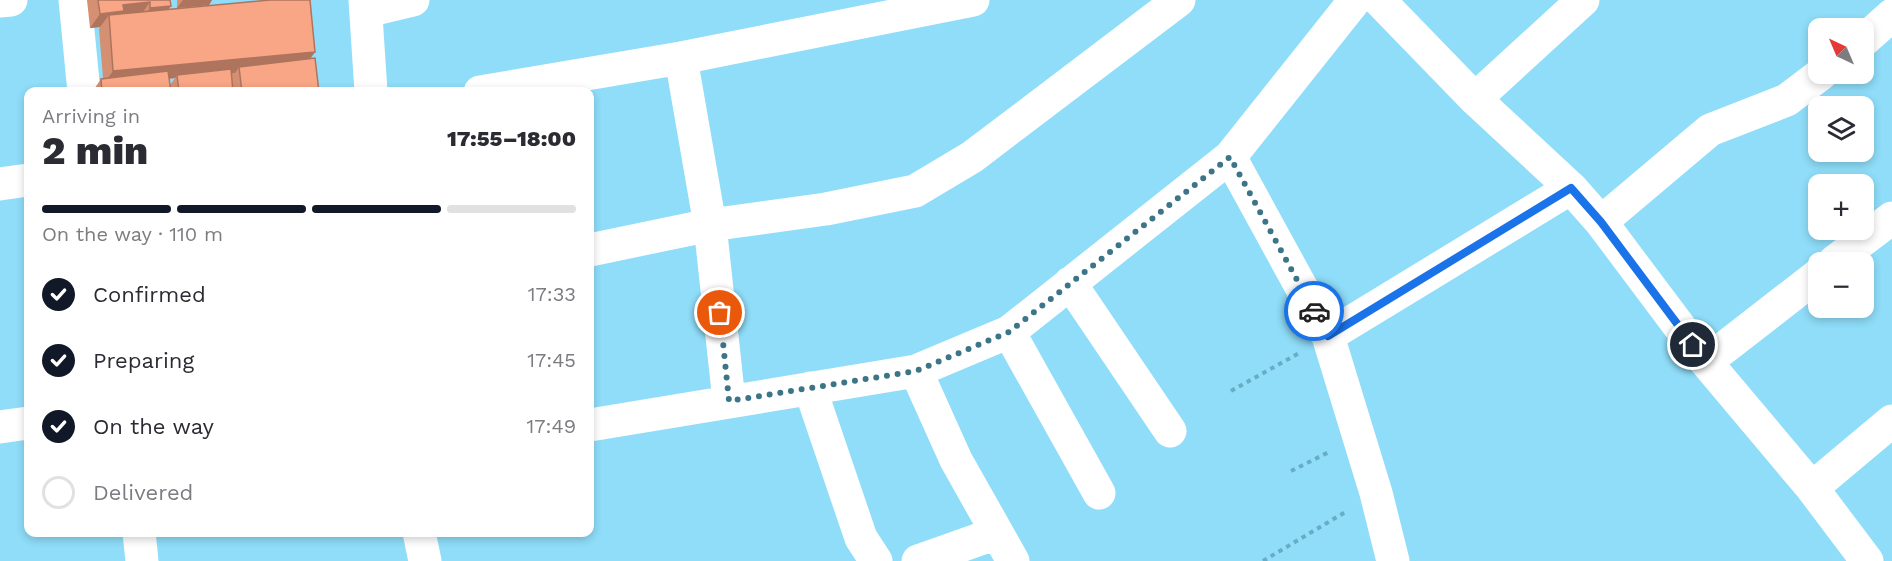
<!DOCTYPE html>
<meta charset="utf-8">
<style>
body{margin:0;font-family:"Work Sans",sans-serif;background:#f7f7f7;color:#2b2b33;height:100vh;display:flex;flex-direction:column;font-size:22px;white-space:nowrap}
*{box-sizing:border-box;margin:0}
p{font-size:20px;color:#7c7c81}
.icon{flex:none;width:33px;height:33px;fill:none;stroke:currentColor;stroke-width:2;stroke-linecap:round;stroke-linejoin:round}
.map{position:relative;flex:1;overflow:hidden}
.details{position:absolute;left:24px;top:87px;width:570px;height:450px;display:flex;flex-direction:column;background:#fff;border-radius:12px;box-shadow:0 3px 9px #0003}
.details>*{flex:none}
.needle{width:39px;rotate:316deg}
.controls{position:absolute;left:1808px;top:18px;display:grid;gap:12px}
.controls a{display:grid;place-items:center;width:66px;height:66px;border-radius:12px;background:#fff;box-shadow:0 3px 9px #0003;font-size:30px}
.pin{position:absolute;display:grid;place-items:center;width:51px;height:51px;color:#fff;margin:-26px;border:3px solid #fff;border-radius:50%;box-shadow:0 2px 6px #0007}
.courier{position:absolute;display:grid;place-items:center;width:60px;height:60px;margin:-30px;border:4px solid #1a73e8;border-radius:50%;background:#fff;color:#222;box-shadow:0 2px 8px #0007}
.overview em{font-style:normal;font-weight:800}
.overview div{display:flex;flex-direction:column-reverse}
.overview{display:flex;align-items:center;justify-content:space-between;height:102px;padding:0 18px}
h1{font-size:39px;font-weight:800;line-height:45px}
.bar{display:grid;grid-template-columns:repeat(4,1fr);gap:9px 6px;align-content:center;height:72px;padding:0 18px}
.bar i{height:8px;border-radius:4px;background:#e1e1e2}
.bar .active{background:#111827}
.bar p{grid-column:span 4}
ol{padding:0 18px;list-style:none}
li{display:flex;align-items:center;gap:18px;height:66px}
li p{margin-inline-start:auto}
li .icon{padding:6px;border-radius:50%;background:#111827;color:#fff;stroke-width:4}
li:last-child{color:#7c7c81}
li i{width:33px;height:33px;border:3px solid #e1e1e2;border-radius:50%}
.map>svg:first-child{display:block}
</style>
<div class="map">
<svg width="1892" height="561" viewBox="0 0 1892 561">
<rect width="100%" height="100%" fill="#8fddf9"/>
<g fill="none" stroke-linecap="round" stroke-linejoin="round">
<path stroke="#68adc5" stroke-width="4" stroke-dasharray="4.5 4.5" stroke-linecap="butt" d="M1231,391L1301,352
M1291,471L1331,451
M1263,561L1347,511"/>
<path stroke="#fff" stroke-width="33" d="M75,0L84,92
M1379,0L1475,99L1571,188L1601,222L1706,362L1812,488L1867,561
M0,1L11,0
M367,11L413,0
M1863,41L1892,15
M681,58L710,225L729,401
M480,92L681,58L973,0
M1475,99L1583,0
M1230,157L1328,336L1376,493L1393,561
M0,184L28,180
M1601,222L1710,130L1787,100L1821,74
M590,250L710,225L826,209L915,191L972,157L1179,0
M1834,262L1892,218
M1070,283L1170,431
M1009,332L1099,493
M1328,336L1571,188
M1706,362L1818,275
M916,371L956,460L1013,561
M810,388L861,538L876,561
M590,425L916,371L1009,332L1230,157L1355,0
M0,427L28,423
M1812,488L1892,421
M139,532L142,561
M918,561L997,533"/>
<path stroke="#fff" stroke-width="33" d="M365,0L371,92
M419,532L425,561"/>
</g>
<path fill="#d58f72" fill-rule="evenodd" d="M87,0H170L171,6L168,9L315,52L310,59L319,92H92L101,79L103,78L99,29L100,27L90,28ZM175,78L170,85L169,79Z
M177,0H212L209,5L177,8Z"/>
<path fill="#ae745d" d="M183,0H212L209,5L177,8Z
M150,2L140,16L109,15L100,27L90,28L100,14L123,5Z
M171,6L161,20L141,22L150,8Z
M315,52L305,66L239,67L235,73L177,78V75L175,78L103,85L113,71Z"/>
<path fill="#f8a685" stroke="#ae745d" stroke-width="1.5" d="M98,0H170L171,6L150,8V2L123,5L124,11L100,14Z
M270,0H310L315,52L113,71L109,15Z
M315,58L319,92H242L239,67Z
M231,69L233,92H179L177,75Z
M168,71L171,92H102L101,79Z"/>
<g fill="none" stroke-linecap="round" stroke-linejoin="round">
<path stroke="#3c7588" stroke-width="6" stroke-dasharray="0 10.8" d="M720,313L729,401L916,371L1009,332L1230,157L1314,311"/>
<path stroke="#1a73e8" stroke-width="8" d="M1314,311L1328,336L1571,188L1601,222L1693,345"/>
</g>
</svg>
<div class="controls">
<a><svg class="needle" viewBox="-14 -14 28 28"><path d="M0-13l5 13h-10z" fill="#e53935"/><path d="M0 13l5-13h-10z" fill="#7c7c81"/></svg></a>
<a><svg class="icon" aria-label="layers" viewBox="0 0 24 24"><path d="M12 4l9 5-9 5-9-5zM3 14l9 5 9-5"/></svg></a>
<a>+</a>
<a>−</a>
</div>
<div class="pin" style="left:720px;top:313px;background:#ea580c"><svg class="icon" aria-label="bag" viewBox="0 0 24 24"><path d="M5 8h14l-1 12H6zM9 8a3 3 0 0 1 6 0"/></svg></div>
<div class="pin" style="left:1693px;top:345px;background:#1f2937"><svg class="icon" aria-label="home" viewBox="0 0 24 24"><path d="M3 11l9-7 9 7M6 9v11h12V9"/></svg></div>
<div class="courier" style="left:1314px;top:311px"><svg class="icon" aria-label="car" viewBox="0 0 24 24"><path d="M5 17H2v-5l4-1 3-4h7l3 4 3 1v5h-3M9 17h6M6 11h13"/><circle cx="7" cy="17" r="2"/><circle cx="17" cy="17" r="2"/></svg></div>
<section class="details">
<div class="overview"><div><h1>2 min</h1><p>Arriving in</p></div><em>17:55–18:00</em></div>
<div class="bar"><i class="active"></i><i class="active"></i><i class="active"></i><i></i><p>On the way · 110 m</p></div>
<ol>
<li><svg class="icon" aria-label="check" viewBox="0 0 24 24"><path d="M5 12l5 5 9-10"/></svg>Confirmed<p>17:33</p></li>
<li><svg class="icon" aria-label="check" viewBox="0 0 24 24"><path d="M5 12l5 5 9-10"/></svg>Preparing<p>17:45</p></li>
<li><svg class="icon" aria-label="check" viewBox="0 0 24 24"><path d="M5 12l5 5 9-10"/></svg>On the way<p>17:49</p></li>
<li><i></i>Delivered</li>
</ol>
</section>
</div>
